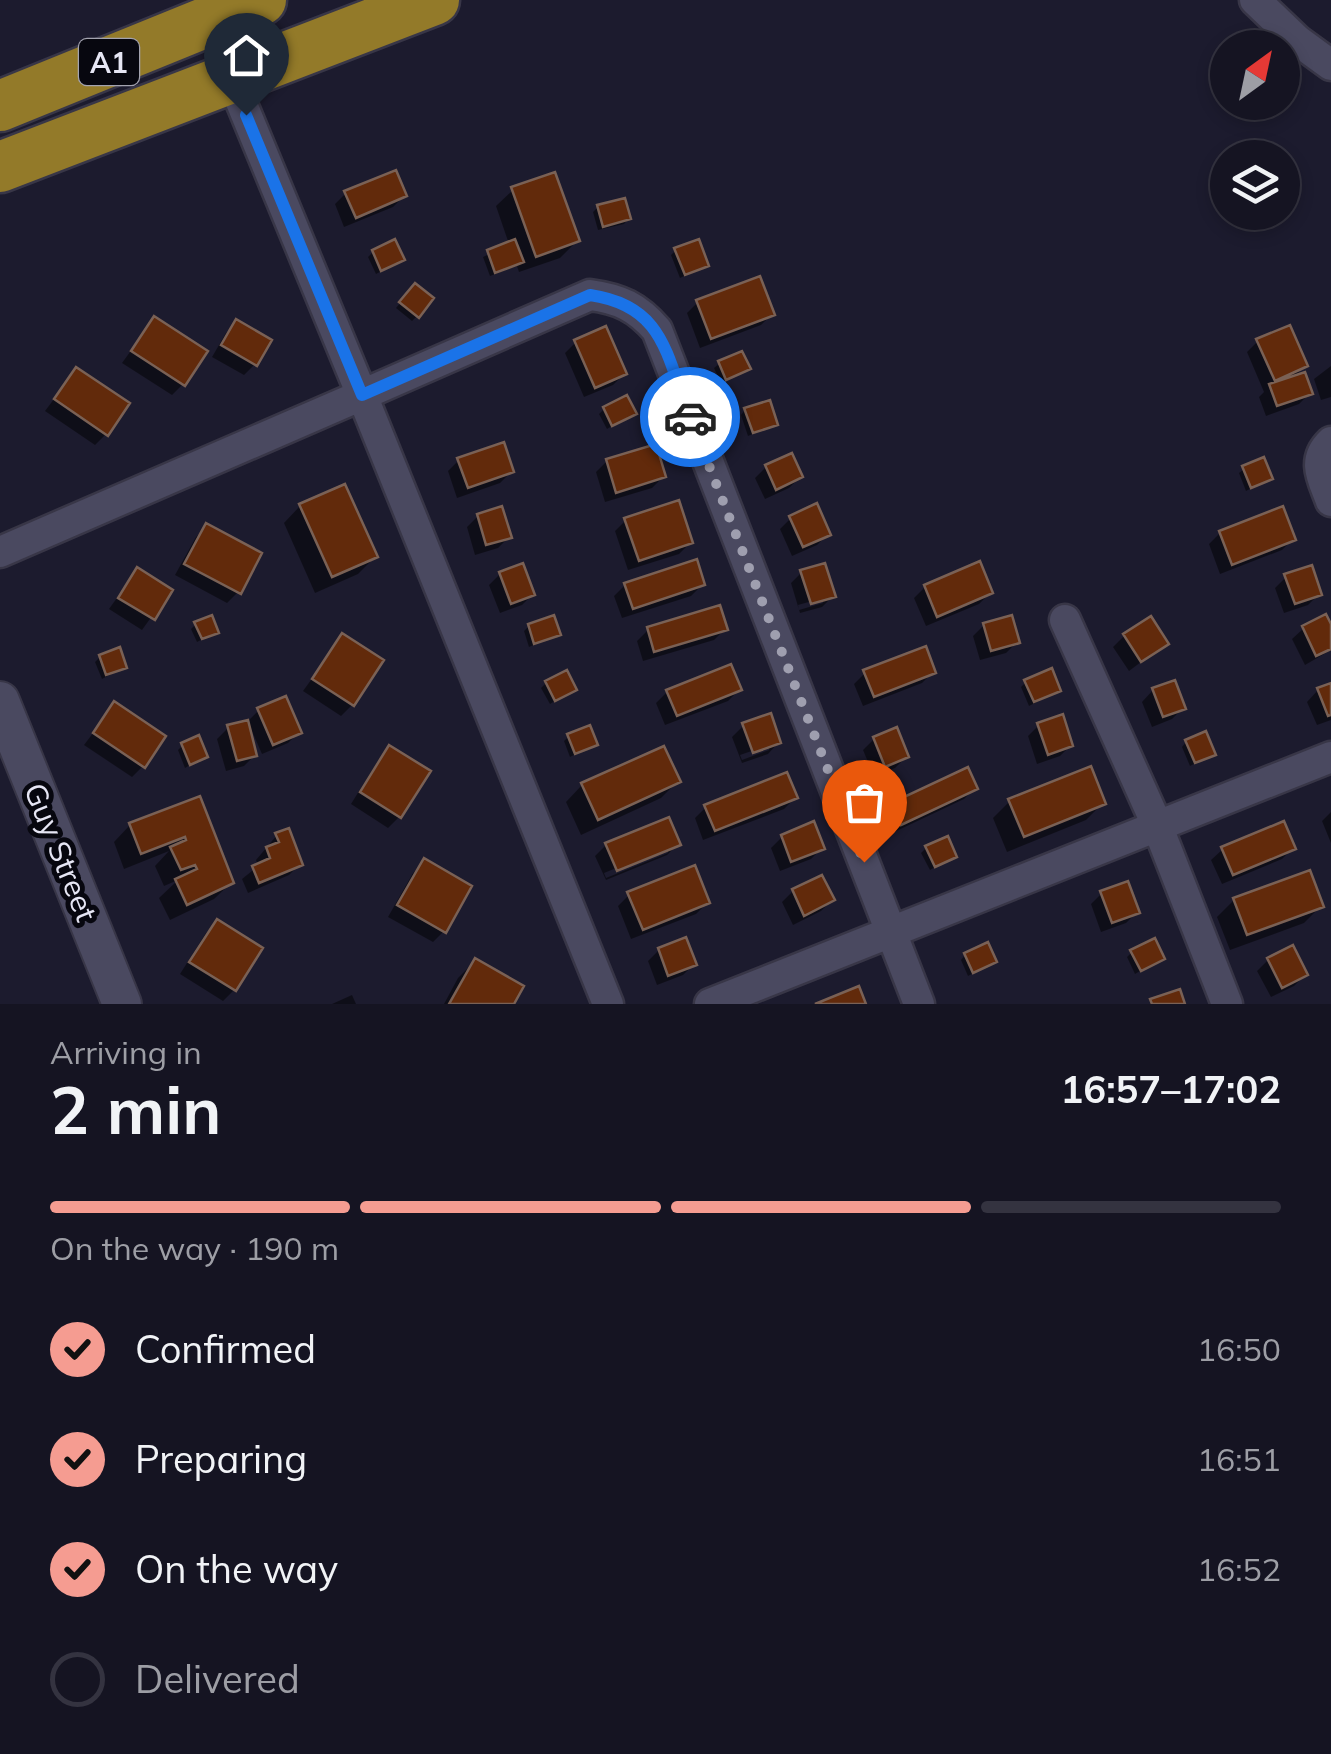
<!DOCTYPE html>
<meta charset="utf-8">
<style>
body{margin:0;font-family:Mulish,sans-serif;background:#22212f;color:#f1f3f6;height:100vh;display:flex;flex-direction:column;font-size:38px;white-space:nowrap}
*{box-sizing:border-box;margin:0}
p{font-size:32px;color:#9d9ea5}
.icon{flex:none;width:55px;height:55px;fill:none;stroke:currentColor;stroke-width:2;stroke-linecap:round;stroke-linejoin:round}
.map{position:relative;height:1004px;overflow:hidden}
.sheet{display:flex;flex-direction:column;background:#151422;flex:1}
.sheet>*{flex:none}
.needle{width:65px;rotate:33deg}
.buttons{position:absolute;left:1210px;top:30px;display:grid;gap:20px}
.buttons a{display:grid;place-items:center;width:90px;height:90px;border-radius:50%;background:#151422;box-shadow:0 5px 15px #0003,0 0 0 2px #343340;font-size:50px}
.pin{position:absolute;display:grid;place-items:center;width:85px;height:85px;color:#fff;margin:-102px -42px;border-radius:50% 50% 50% 0;rotate:-45deg;box-shadow:0 0 10px #0007}
.pin .icon{rotate:45deg}
.courier{position:absolute;display:grid;place-items:center;width:100px;height:100px;margin:-50px;border:8px solid #1a73e8;border-radius:50%;background:#fff;color:#222;box-shadow:0 2px 12px #0007}
.head em{font-style:normal;font-weight:700}
.head div{display:flex;flex-direction:column-reverse}
.head{display:flex;align-items:center;justify-content:space-between;height:170px;padding:0 50px}
h1{font-size:65px;font-weight:700;line-height:75px}
.bar{display:grid;grid-template-columns:repeat(4,1fr);gap:15px 10px;align-content:center;height:120px;padding:0 50px}
.bar i{height:12px;border-radius:8px;background:#343340}
.bar .selected{background:#f59c91}
.bar p{grid-column:span 4}
ol{padding:0 50px;list-style:none}
li{display:flex;align-items:center;gap:30px;height:110px}
li p{margin-inline-start:auto}
li .icon{padding:10px;border-radius:50%;background:#f59c91;color:#111;stroke-width:4}
li:last-child{color:#9d9ea5}
li i{width:55px;height:55px;border:5px solid #343340;border-radius:50%}
.map>svg:first-child{display:block}
</style>
<div class="map">
<svg width="1331" height="1004" viewBox="0 0 1331 1004">
<rect width="100%" height="100%" fill="#1c1b2e"/>
<path fill="#0007" fill-rule="evenodd" d="M513,190L577,241L560,258L519,272L517,266L490,276L483,257L509,244L496,206Z
M346,193L404,196L393,207L344,227L335,204Z
M598,207L628,219L624,224L598,230L593,212Z
M676,250L706,265L680,278L671,255Z
M373,252L402,260L376,274L368,257Z
M410,291L417,316L412,321L396,308Z
M698,302L772,314L761,325L700,348L687,313Z
M154,319L183,384L172,395L122,363Z
M237,322L255,364L244,375L212,357L226,333Z
M1258,341L1305,366L1294,377L1310,393L1299,404L1266,416L1259,397L1264,392L1247,352Z
M576,342L624,374L613,385L584,397L565,353Z
M719,364L748,368L721,383L714,368Z
M1331,366V397L1321,400L1314,379Z
M76,370L106,434L95,445L45,411Z
M604,409L633,413L607,429L599,414Z
M745,410L775,424L748,436L741,415Z
M459,460L512,471L500,483L457,498L448,471Z
M607,461L663,477L652,488L605,502L596,472Z
M766,467L800,477L789,488L765,499L755,478Z
M1244,469L1270,478L1246,491L1239,473Z
M300,506L375,557L358,574L315,593L284,523Z
M478,516L509,537L498,548L475,555L467,527Z
M791,518L828,534L817,545L792,556L780,529Z
M626,520L690,543L679,554L628,570L615,531Z
M207,526L238,592L227,603L175,575L196,537Z
M1220,533L1293,539L1282,550L1220,574L1209,544Z
M137,570L170,591L142,630L109,609Z
M802,572L833,596L822,607L800,613L791,583ZM823,598V603L799,610L798,605Z
M500,574L533,594L522,605L500,613L489,585Z
M1286,577L1319,594L1308,605L1284,613L1275,588Z
M625,585H702L691,596L622,618L614,596Z
M925,587L990,593L979,604L926,626L914,598Z
M196,624L216,632L197,642L191,629Z
M984,625L1017,642L1006,653L980,660L973,636Z
M529,626L558,634L529,647L524,631Z
M1304,628L1331,630V650L1305,665L1292,639Z
M725,629L714,640L643,661L637,641L648,630Z
M343,636L352,705L341,716L303,691Z
M1124,636L1165,644L1129,671L1113,647Z
M100,657L124,667L102,679L95,662Z
M933,672L922,683L863,706L854,684L865,673Z
M1026,682L1058,691L1029,706L1021,687Z
M546,683L574,689L550,704L541,688Z
M1331,685V720L1317,725L1307,702L1318,690Z
M739,690L728,701L665,725L656,703L667,692Z
M1153,690L1183,708L1172,719L1152,727L1142,702Z
M115,704L143,766L132,777L84,745Z
M259,710L299,732L288,743L262,754L251,729L248,730L255,755L244,766L226,771L217,739L228,728L246,723Z
M1039,725L1071,745L1060,756L1037,764L1028,736Z
M743,726L779,742L768,754L742,763L732,737ZM769,745V750L742,760L740,755Z
M569,736L595,744L570,757L564,741Z
M874,739L906,757L895,768L874,776L863,750Z
M1186,742L1213,754L1190,766L1182,747Z
M183,745L205,756L185,768L178,750Z
M390,748L399,817L388,828L351,804L379,759Z
M678,781L661,798L581,835L566,802L582,785Z
M975,788L964,799L890,834L881,817L892,806Z
M795,798L784,809L703,840L695,818L706,807Z
M199,800L231,883L214,899L170,920L159,898L178,880L164,886L155,866L169,851L124,869L114,842L130,825Z
M1010,801L1103,803L1086,820L1007,852L993,818Z
M1331,812V843L1322,821Z
M277,835L300,864L289,875L248,893L242,879L258,866L256,860Z
M782,837L822,848L811,859L780,871L771,848Z
M678,844L667,855L606,880L595,856L606,845ZM668,847V853L606,878L604,873Z
M926,848L954,856L930,870L921,853Z
M1293,848L1282,859L1222,884L1211,860L1223,849Z
M424,862L444,931L433,942L388,917L413,873Z
M821,878L832,900L821,911L793,925L782,902L793,891Z
M1102,893L1137,912L1126,923L1101,932L1091,904Z
M629,895L707,903L696,914L631,939L618,906Z
M1234,900L1321,906L1304,923L1230,950L1217,917Z
M217,922L260,949L234,990L223,1001L180,974L206,933Z
M659,950L694,964L683,975L657,985L648,961Z
M1132,952L1162,958L1135,974L1127,957Z
M965,955L994,962L968,976L961,960Z
M1268,960L1305,975L1294,986L1271,997L1257,971Z
M475,961L511,1004H444L458,978Z
M352,995L356,1004H332Z"/>
<path fill="#622a0b" stroke="#7a6155" stroke-width="2.5" d="M396,170L407,196L356,218L344,191Z
M555,172L580,241L536,257L511,187Z
M625,198L631,219L603,227L597,205Z
M395,239L405,260L381,271L372,250Z
M515,239L524,262L495,273L487,250Z
M699,239L709,266L685,275L674,248Z
M760,276L775,315L711,339L696,300Z
M415,283L434,298L419,318L399,302Z
M154,316L208,351L185,386L131,351Z
M236,319L272,340L257,366L221,345Z
M1290,325L1308,366L1275,381L1256,339Z
M606,326L627,374L595,388L574,340Z
M742,351L751,369L726,380L718,361Z
M76,367L130,403L108,436L54,399Z
M1305,372L1313,394L1277,406L1269,384Z
M627,395L637,414L612,426L603,407Z
M770,400L778,425L753,433L744,408Z
M504,442L514,472L468,488L457,458Z
M656,444L666,477L616,493L606,459Z
M792,453L803,477L776,490L765,465Z
M1264,457L1273,479L1251,488L1242,466Z
M345,484L378,557L332,577L299,504Z
M679,500L693,543L639,561L624,518Z
M817,503L831,535L803,547L789,516Z
M502,506L512,538L486,545L477,514Z
M1283,506L1296,540L1232,565L1219,531Z
M206,523L262,553L241,594L184,564Z
M697,559L705,585L633,609L624,583Z
M980,561L993,593L937,617L924,585Z
M523,563L535,595L511,604L499,572Z
M825,563L836,597L811,604L800,570Z
M1312,565L1322,595L1295,604L1284,574Z
M137,567L173,590L155,620L118,598Z
M720,605L728,630L654,652L647,627Z
M1326,614L1331,624V649L1316,656L1302,626Z
M212,615L219,633L202,639L194,622Z
M554,615L561,635L534,644L528,624Z
M1012,615L1020,643L991,651L983,623Z
M1151,616L1169,644L1141,662L1123,634Z
M342,633L384,660L354,706L312,679Z
M926,646L936,673L874,697L863,670Z
M120,647L127,668L106,675L99,655Z
M731,664L742,690L677,716L666,690Z
M1052,668L1061,691L1034,702L1024,680Z
M567,670L577,690L555,701L545,681Z
M1175,680L1186,709L1163,717L1152,688Z
M1331,683V715L1328,716L1317,688Z
M286,696L302,733L273,745L257,708Z
M114,701L166,736L145,768L93,733Z
M771,713L781,743L753,753L742,723Z
M1063,714L1073,746L1048,755L1037,723Z
M248,720L257,756L237,761L227,725Z
M590,725L598,745L575,754L567,734Z
M897,727L909,757L885,767L873,737Z
M1206,731L1216,755L1195,763L1185,740Z
M199,735L208,757L190,765L181,743Z
M389,745L431,771L401,818L360,792Z
M664,746L681,782L598,820L581,783Z
M1091,766L1106,804L1024,837L1008,799Z
M968,767L978,789L901,825L891,803Z
M787,772L798,798L715,831L704,805Z
M200,796L234,883L187,905L175,879L197,869L195,865L181,870L170,847L186,840L185,837L141,854L129,823Z
M669,817L681,845L617,871L605,843Z
M814,821L825,849L791,862L781,835Z
M1284,821L1296,849L1233,875L1221,847Z
M289,828L303,865L259,883L252,866L270,858L266,847L279,842L275,833Z
M948,836L957,857L935,867L925,846Z
M424,858L472,886L446,933L397,905Z
M695,865L710,903L643,930L627,892Z
M1310,870L1324,907L1247,935L1233,898Z
M822,875L835,900L804,916L792,889Z
M1128,881L1140,913L1112,923L1100,891Z
M217,919L263,948L236,991L189,962Z
M686,937L697,965L668,976L658,948Z
M1155,938L1165,959L1141,971L1130,950Z
M988,942L997,962L973,973L964,953Z
M1293,945L1308,975L1282,988L1267,958Z
M475,958L524,986L514,1004H449Z
M859,986L866,1004H815Z
M1180,989L1185,1004H1152L1150,999Z"/>
<g fill="none" stroke-linecap="round" stroke-linejoin="round">
<g stroke="#383647" stroke-width="35">
<path id="minor" d="M1255,0L1298,41L1331,65
M232,80L362,395L590,295C620,299 637,307 657,330L919,1004
M1331,442C1311,461 1323,479 1331,501
M0,552L362,395L608,1004
M1065,620L1157,825L1227,1004
M710,1004L1331,757"/>
</g>
<g stroke="#383647" stroke-width="42">
<path id="tertiary" d="M0,701L122,1004"/>
</g>
<g stroke="#383647" stroke-width="55">
<path id="trunk" d="M0,106L261,0
M0,167L434,0"/>
</g>
<use href="#minor" stroke="#4a4960" stroke-width="30"/>
<use href="#tertiary" stroke="#4a4960" stroke-width="38"/>
<use href="#trunk" stroke="#937a29" stroke-width="50"/>
</g>
<g fill="none" stroke-linecap="round" stroke-linejoin="round">
<path stroke="#9f9faf" stroke-width="10" stroke-dasharray="0 18" d="M690,417L864,862"/>
<path stroke="#1a73e8" stroke-width="12" d="M246,115L362,395L590,295C665,306 666,356 690,417"/>
</g>
<g text-anchor="middle" dominant-baseline="central" stroke-width="10" stroke-linejoin="round" paint-order="stroke">
<rect fill="#07070f" stroke="#a3a3af" stroke-width="2.5" x="79" y="39" width="60" height="46" rx="8"/>
<g font-size="28" font-weight="bold" fill="#e6e6f4">
<text x="109" y="62">A1</text>
</g>
<g font-size="30" fill="#e6e6f4" stroke="#07070f">
<text transform="translate(61 852) rotate(68)">Guy Street</text>
</g>
</g>
</svg>
<div class="buttons">
<a><svg class="needle" viewBox="-14 -14 28 28"><path d="M0-13l5 13h-10z" fill="#e53935"/><path d="M0 13l5-13h-10z" fill="#9d9ea5"/></svg></a>
<a><svg class="icon" aria-label="layers" viewBox="0 0 24 24"><path d="M12 4l9 5-9 5-9-5zM3 14l9 5 9-5"/></svg></a>
</div>
<div class="pin" style="left:864px;top:862px;background:#ea580c"><svg class="icon" aria-label="bag" viewBox="0 0 24 24"><path d="M5 8h14l-1 12H6zM9 8a3 3 0 0 1 6 0"/></svg></div>
<div class="pin" style="left:246px;top:115px;background:#1f2937"><svg class="icon" aria-label="home" viewBox="0 0 24 24"><path d="M3 11l9-7 9 7M6 9v11h12V9"/></svg></div>
<div class="courier" style="left:690px;top:417px"><svg class="icon" aria-label="car" viewBox="0 0 24 24"><path d="M5 17H2v-5l4-1 3-4h7l3 4 3 1v5h-3M9 17h6M6 11h13"/><circle cx="7" cy="17" r="2"/><circle cx="17" cy="17" r="2"/></svg></div>
</div>
<section class="sheet">
<div class="head"><div><h1>2 min</h1><p>Arriving in</p></div><em>16:57–17:02</em></div>
<div class="bar"><i class="selected"></i><i class="selected"></i><i class="selected"></i><i></i><p>On the way · 190 m</p></div>
<ol>
<li><svg class="icon" aria-label="check" viewBox="0 0 24 24"><path d="M5 12l5 5 9-10"/></svg>Confirmed<p>16:50</p></li>
<li><svg class="icon" aria-label="check" viewBox="0 0 24 24"><path d="M5 12l5 5 9-10"/></svg>Preparing<p>16:51</p></li>
<li><svg class="icon" aria-label="check" viewBox="0 0 24 24"><path d="M5 12l5 5 9-10"/></svg>On the way<p>16:52</p></li>
<li><i></i>Delivered</li>
</ol>
</section>
